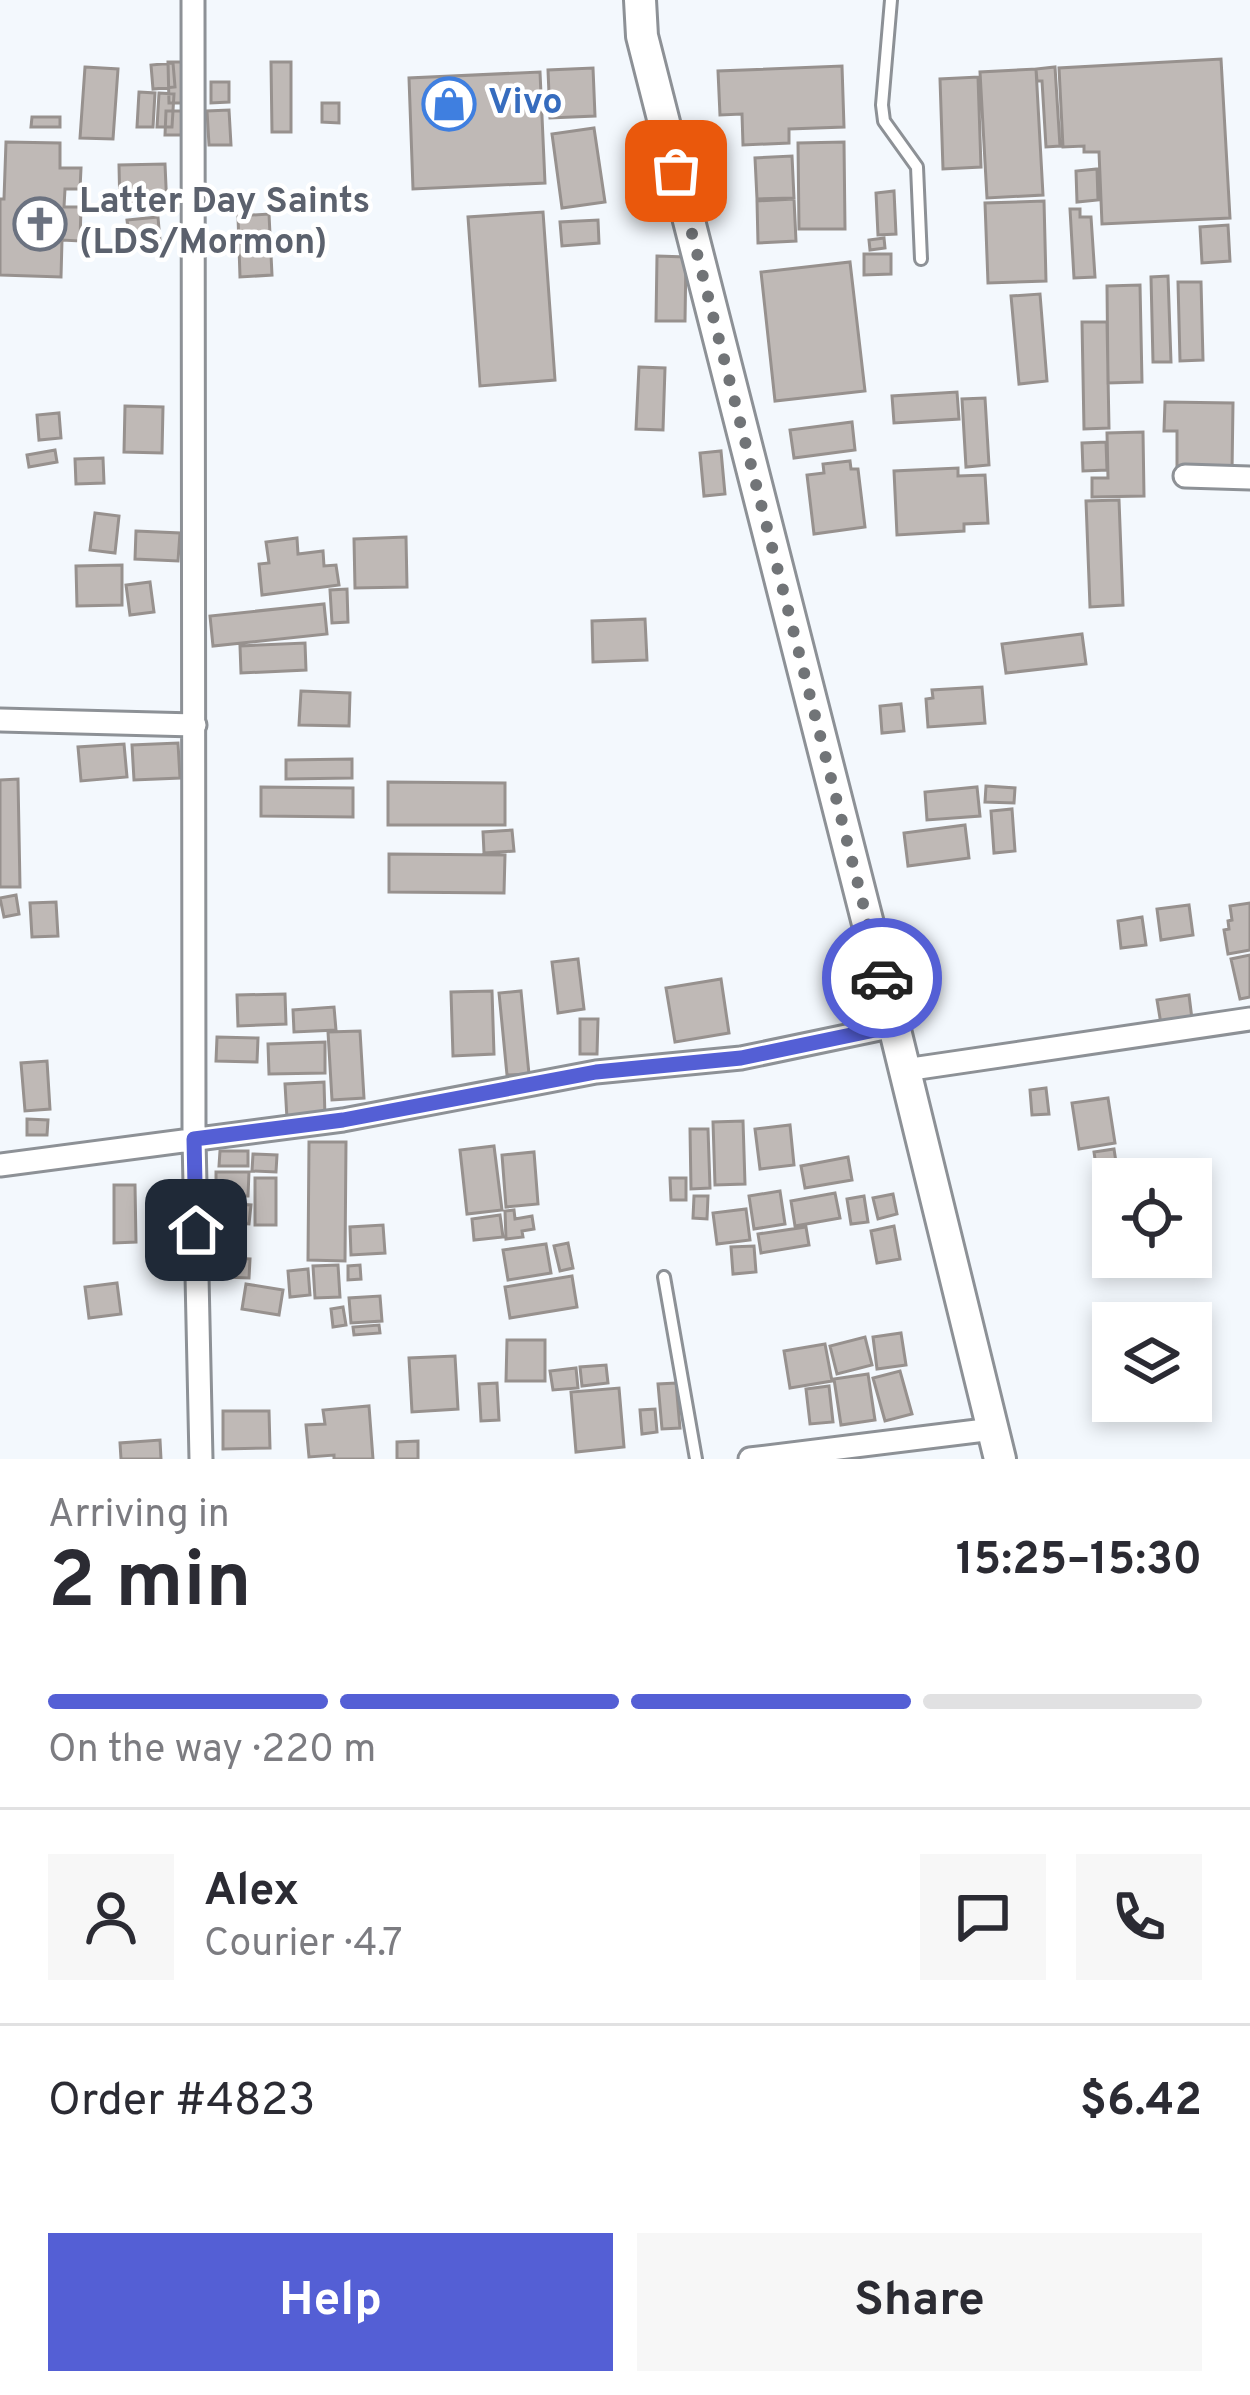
<!DOCTYPE html>
<meta charset="utf-8">
<style>
body{margin:0;font-family:Overpass,sans-serif;background:#f7f7f7;color:#2b2b33;height:100vh;display:flex;flex-direction:column;font-size:45px;white-space:nowrap}
*{box-sizing:border-box;margin:0}
p{font-size:39px;color:#7c7c81}
.icon{flex:none;width:66px;height:66px;fill:none;stroke:currentColor;stroke-width:2;stroke-linecap:round;stroke-linejoin:round}
.map{position:relative;height:1459px;overflow:hidden}
.panel{display:flex;flex-direction:column;background:#fff;flex:1}
.panel>*{flex:none}
.fabs{position:absolute;left:1092px;top:1158px;display:grid;gap:24px}
.fabs a{display:grid;place-items:center;width:120px;height:120px;border-radius:0px;background:#fff;box-shadow:0 6px 18px #0003;font-size:60px}
.pin{position:absolute;display:grid;place-items:center;width:102px;height:102px;color:#fff;margin:-51px;border-radius:24px;box-shadow:0 6px 18px #0006}
.courier{position:absolute;display:grid;place-items:center;width:120px;height:120px;margin:-60px;border:9px solid #545fd5;border-radius:50%;background:#fff;color:#222;box-shadow:0 3px 15px #0007}
.overview em{font-style:normal;font-weight:700}
.overview div{display:flex;flex-direction:column-reverse}
.overview{display:flex;align-items:center;justify-content:space-between;height:204px;padding:0 48px}
h1{font-size:78px;font-weight:700;line-height:90px}
.bar{display:grid;grid-template-columns:repeat(4,1fr);gap:18px 12px;align-content:center;height:144px;padding:0 48px}
.bar i{height:15px;border-radius:9px;background:#e1e1e2}
.bar .on{background:#545fd5}
.bar p{grid-column:span 4}
.line{display:flex;align-items:center;gap:30px;padding:0 48px;border-top:3px solid #e1e1e2}
.line div{flex:1}
.round{display:grid;place-items:center;flex:none;width:126px;height:126px;border-radius:0px;background:#f7f7f7}
.button{display:flex;gap:24px;margin-top:auto;padding:24px 48px}
.button a{flex:1;height:138px;border-radius:0px;background:#545fd5;color:#fff;font-size:48px;font-weight:700;line-height:138px;text-align:center}
.button a+a{background:#f7f7f7;color:#2b2b33}
.map>svg:first-child{display:block}
</style>
<div class="map">
<svg width="1250" height="1459" viewBox="0 0 1250 1459">
<rect width="100%" height="100%" fill="#f3f8fd"/>
<path fill="#bfb9b6" stroke="#97918e" stroke-width="3" d="M1221,59L1230,218L1102,224L1099,152H1084V146L1063,147L1059,68Z
M168,62H186L187,103H169Z
M271,62H291V132H272Z
M173,63L175,87L153,89L151,65Z
M842,66L844,127L789,129V143L743,145L742,114L720,115L718,71Z
M85,67L118,69L113,139L80,138Z
M1055,67L1060,146L1046,147L1042,81H1037L1036,69Z
M593,68L595,116L550,118L548,70Z
M1036,69L1043,195L987,198L980,72Z
M540,72L545,183L413,189L409,78Z
M978,77L981,167L943,169L940,79Z
M211,82H229V102L211,103Z
M139,92L155,93L153,127H137Z
M159,93L174,94L172,127H157Z
M322,103H339V123L322,122Z
M229,110L231,145H209L207,111Z
M166,111H185L184,135H165Z
M32,117H60V127H31Z
M594,128L605,202L562,208L552,134Z
M6,142L60,143V168H81L80,189H65L64,207H81L80,241L62,240L61,277L0,275V199H4Z
M844,142L845,229H799L798,143Z
M792,156L794,198L757,199L755,158Z
M165,164L167,209L120,211L119,165Z
M1097,169L1098,200L1077,202L1076,171Z
M894,191L896,234L878,235L876,193Z
M794,199L796,241L758,243L757,201Z
M1044,201L1046,281L988,283L985,203Z
M1070,209H1080V217H1091L1095,277L1074,278Z
M543,212L555,380L480,386L468,217Z
M269,214L272,275L240,277L238,216Z
M158,217L160,241L130,244L127,220Z
M598,220L599,243L562,246L560,222Z
M1228,225L1230,261L1202,263L1200,227Z
M884,238L885,248L870,250L869,240Z
M864,254H891V274L864,275Z
M657,256L686,257L685,321H656Z
M850,262L865,391L775,401L761,272Z
M1168,276L1171,362H1153L1151,277Z
M1178,282H1201L1203,360L1180,361Z
M1140,285L1142,382L1108,383L1107,286Z
M1040,294L1047,381L1019,384L1011,296Z
M1082,322H1107L1109,428L1084,429Z
M639,367L665,368L663,430L636,429Z
M957,392L959,419L894,423L892,396Z
M985,398L989,465L966,467L962,399Z
M1165,402L1233,403L1232,472H1177V431H1164Z
M125,406L163,407L162,453L124,452Z
M59,413L61,438L39,440L37,415Z
M852,422L855,450L794,458L790,430Z
M1143,432L1144,496L1092,497V478H1108L1107,433Z
M1106,442L1107,470L1083,471L1082,443Z
M55,450L57,462L29,467L27,455Z
M721,451L725,494L704,496L700,453Z
M103,458L104,483L76,484L75,459Z
M850,461L851,469H858L865,527L814,534L807,475L824,473L823,464Z
M958,468V476L985,475L988,523L964,524V531L897,535L894,471Z
M1119,500L1123,605L1090,607L1086,501Z
M95,513L119,516L115,553L90,550Z
M136,531L180,533L178,561L135,559Z
M406,537L407,587L355,588L354,539Z
M297,538L298,554L323,551L324,566L336,565L339,585L262,595L259,564L269,563L266,542Z
M122,565V605L77,606L76,566Z
M150,582L154,612L130,615L126,585Z
M347,589L348,622L332,623L330,590Z
M324,604L327,634L213,646L210,616Z
M645,619L647,660L593,662L592,621Z
M1082,634L1086,664L1006,673L1002,644Z
M305,643L306,670L241,673L240,646Z
M982,687L985,723L928,727L926,699L933,698L932,690Z
M301,691L350,693L349,726L299,725Z
M901,704L904,731L882,733L880,706Z
M178,743L180,778L134,780L132,745Z
M124,744L127,777L81,781L78,747Z
M352,759V778L286,779V760Z
M18,779L20,887H0V780Z
M388,782L505,783V825H388Z
M986,786L1015,788L1014,803L985,802Z
M261,787L353,788V817L261,816Z
M977,787L980,816L927,820L925,792Z
M1012,809L1015,851L994,853L991,811Z
M965,825L969,858L908,866L904,833Z
M512,830L514,851L484,853L483,832Z
M389,854L505,855L504,893L389,892Z
M16,895L19,914L4,917L0,898Z
M56,902L58,936L32,937L30,903Z
M1250,903V950L1228,954L1224,930L1229,929L1228,921L1232,920L1230,906Z
M1189,905L1193,935L1161,940L1157,909Z
M1142,917L1146,945L1121,948L1118,921Z
M1250,955V997L1240,999L1231,959Z
M578,959L584,1009L558,1013L552,962Z
M721,979L729,1033L675,1042L666,988Z
M492,991L494,1054L453,1056L451,992Z
M521,991L529,1074L507,1075L499,993Z
M285,994L286,1024L238,1026L237,995Z
M1189,995L1192,1019L1161,1024L1157,1000Z
M334,1007L336,1030L294,1032L293,1010Z
M580,1019H598L597,1054H580Z
M360,1031L364,1098L332,1100L328,1032Z
M217,1037L258,1038L257,1062L216,1061Z
M325,1042V1073L269,1074L268,1044Z
M47,1061L50,1109L25,1111L21,1063Z
M324,1082L325,1117L287,1119L285,1084Z
M1046,1088L1049,1114L1032,1115L1030,1090Z
M1108,1098L1115,1143L1079,1149L1072,1103Z
M27,1119L48,1120L47,1135H27Z
M743,1121L745,1184L715,1185L713,1122Z
M790,1125L794,1165L760,1169L755,1129Z
M690,1129H708L710,1188L691,1189Z
M309,1142H346L345,1261L308,1260Z
M494,1146L502,1210L467,1214L460,1150Z
M1114,1149L1116,1162L1096,1166L1094,1152Z
M220,1151H248V1166H219Z
M534,1152L538,1204L506,1207L502,1155Z
M253,1154L277,1155L276,1172L252,1171Z
M848,1157L852,1180L805,1188L801,1166Z
M216,1172H249L248,1196H216Z
M255,1178H276V1225H255Z
M670,1178H686V1200H671Z
M114,1185H135L136,1242L114,1243Z
M780,1191L785,1224L754,1229L749,1196Z
M835,1193L840,1218L795,1226L791,1201Z
M893,1194L897,1214L878,1219L873,1198Z
M694,1196H708L707,1219L693,1218Z
M864,1196L868,1222L851,1224L847,1199Z
M221,1203L251,1205L249,1224L220,1222Z
M746,1209L750,1240L717,1244L713,1213Z
M514,1210L515,1219L532,1216L534,1229L522,1231L523,1237L506,1239L505,1211Z
M500,1215L503,1237L474,1240L472,1219Z
M383,1225L385,1253L351,1255L350,1227Z
M894,1226L900,1259L877,1263L871,1231Z
M806,1227L809,1245L761,1253L758,1234Z
M568,1243L573,1268L560,1271L554,1246Z
M546,1244L551,1273L508,1280L503,1250Z
M754,1246L756,1272L733,1274L731,1247Z
M224,1258L250,1259L249,1278L224,1277Z
M338,1265L340,1297L315,1298L313,1266Z
M360,1265L361,1279L348,1280V1266Z
M308,1269L310,1295L290,1297L288,1271Z
M572,1276L577,1307L510,1318L505,1287Z
M117,1283L121,1314L89,1318L85,1287Z
M246,1284L283,1290L279,1315L242,1309Z
M380,1296L382,1321L351,1323L349,1298Z
M343,1307L346,1325L333,1327L331,1309Z
M379,1325L380,1333L354,1335L353,1327Z
M901,1333L906,1365L877,1369L873,1337Z
M865,1337L872,1365L837,1374L830,1346Z
M507,1340H545V1381H506Z
M825,1344L832,1381L790,1388L784,1351Z
M455,1356L458,1409L412,1412L409,1358Z
M606,1365L608,1383L582,1386L580,1367Z
M576,1368L578,1388L553,1390L550,1371Z
M900,1371L912,1414L885,1421L873,1378Z
M868,1374L875,1420L841,1425L834,1379Z
M497,1383L499,1420L481,1421L479,1384Z
M676,1383L680,1428L662,1429L658,1384Z
M829,1386L833,1422L810,1424L806,1389Z
M619,1388L624,1447L576,1452L571,1392Z
M369,1406L373,1459H334V1455L309,1457L306,1425L325,1424L323,1410Z
M655,1409L657,1432L642,1434L640,1410Z
M223,1411H269L270,1448L223,1449Z
M160,1440L161,1459H121L120,1443Z
M418,1441V1459H397V1442Z"/>
<g fill="none" stroke-linecap="round" stroke-linejoin="round">
<g stroke="#8d9196" stroke-width="16">
<path id="lane" d="M891,0L882,105L884,121L917,167L921,259
M664,1277L696,1459"/>
</g>
<g stroke="#8d9196" stroke-width="27">
<path id="street" d="M193,0L194,1139L201,1459
M1185,476L1250,478
M0,720L195,725
M905,1070L1250,1019
M0,1165L343,1120L596,1072L741,1058L894,1026
M750,1459L993,1429"/>
</g>
<g stroke="#8d9196" stroke-width="36">
<path id="secondary" d="M640,0L642,36L894,1026L1000,1459"/>
</g>
<use href="#lane" stroke="#fff" stroke-width="10"/>
<use href="#street" stroke="#fff" stroke-width="21"/>
<use href="#secondary" stroke="#fff" stroke-width="30"/>
</g>
<g fill="none" stroke-linecap="round" stroke-linejoin="round">
<path stroke="#717477" stroke-width="12" stroke-dasharray="0 21.6" d="M676,171L882,978"/>
<path stroke="#545fd5" stroke-width="15" d="M196,1230L194,1139L343,1120L596,1072L741,1058L894,1026L882,978"/>
</g>
<defs>
<g id="shop-ring" transform="scale(2.7)"><circle r="9.5" fill="#fff" stroke="#3f7fe0" stroke-width="1.5"/><path d="M-5-2.5h2.3a2.7 3.5 0 0 1 5.4 0H5L5.5 6h-11ZM-1.5-2.5h3a1.5 2.3 0 0 0-3 0Z" fill="#3f7fe0"/></g>
<g id="church-ring" transform="scale(2.7)"><circle r="9.5" fill="#fff" stroke="#6b7280" stroke-width="1.5"/><path d="M-1.2-6h2.4v3.5h3.3v2.4h-3.3V6h-2.4V-.1h-3.3v-2.4h3.3Z" fill="#6b7280"/></g>
</defs>
<g fill-rule="evenodd">
<use href="#shop-ring" x="449" y="104"/>
<use href="#church-ring" x="40" y="224"/>
</g>
<g text-anchor="middle" dominant-baseline="central" stroke-width="9" stroke-linejoin="round" paint-order="stroke">
<g font-size="36" font-weight="bold" fill="#366cbe" stroke="#fff" text-anchor="start">
<text x="488" y="104">Vivo</text>
</g>
<g font-size="36" font-weight="bold" fill="#5b616d" stroke="#fff" text-anchor="start">
<text x="79" y="203">Latter Day Saints<tspan x="79" dy="41">(LDS/Mormon)</tspan></text>
</g>
</g>
</svg>
<div class="fabs">
<a><svg class="icon" aria-label="locate" viewBox="0 0 24 24"><circle cx="12" cy="12" r="6"/><path d="M12 2v4M12 18v4M2 12h4M18 12h4"/></svg></a>
<a><svg class="icon" aria-label="layers" viewBox="0 0 24 24"><path d="M12 4l9 5-9 5-9-5zM3 14l9 5 9-5"/></svg></a>
</div>
<div class="pin" style="left:676px;top:171px;background:#ea580c"><svg class="icon" aria-label="bag" viewBox="0 0 24 24"><path d="M5 8h14l-1 12H6zM9 8a3 3 0 0 1 6 0"/></svg></div>
<div class="pin" style="left:196px;top:1230px;background:#1f2937"><svg class="icon" aria-label="home" viewBox="0 0 24 24"><path d="M3 11l9-7 9 7M6 9v11h12V9"/></svg></div>
<div class="courier" style="left:882px;top:978px"><svg class="icon" aria-label="car" viewBox="0 0 24 24"><path d="M5 17H2v-5l4-1 3-4h7l3 4 3 1v5h-3M9 17h6M6 11h13"/><circle cx="7" cy="17" r="2"/><circle cx="17" cy="17" r="2"/></svg></div>
</div>
<section class="panel">
<div class="overview"><div><h1>2 min</h1><p>Arriving in</p></div><em>15:25–15:30</em></div>
<div class="bar"><i class="on"></i><i class="on"></i><i class="on"></i><i></i><p>On the way · 220 m</p></div>
<div class="line" style="height:216px"><a class="round"><svg class="icon" aria-label="person" viewBox="0 0 24 24"><circle cx="12" cy="8" r="4"/><path d="M4 21q1-7 8-7t8 7"/></svg></a><div><b>Alex</b><p>Courier · 4.7</p></div><a class="round"><svg class="icon" aria-label="chat" viewBox="0 0 24 24"><path d="M4 5h16v11H9l-5 4z"/></svg></a><a class="round"><svg class="icon" aria-label="phone" viewBox="0 0 24 24"><path d="M5 4h4l2 5-3 2q2 4 5 5l2-3 5 2v4C11 20 4 13 5 4z"/></svg></a></div>
<div class="line" style="height:156px"><div>Order #4823</div><b>$6.42</b></div>
<div class="button"><a>Help</a><a>Share</a></div>
</section>
